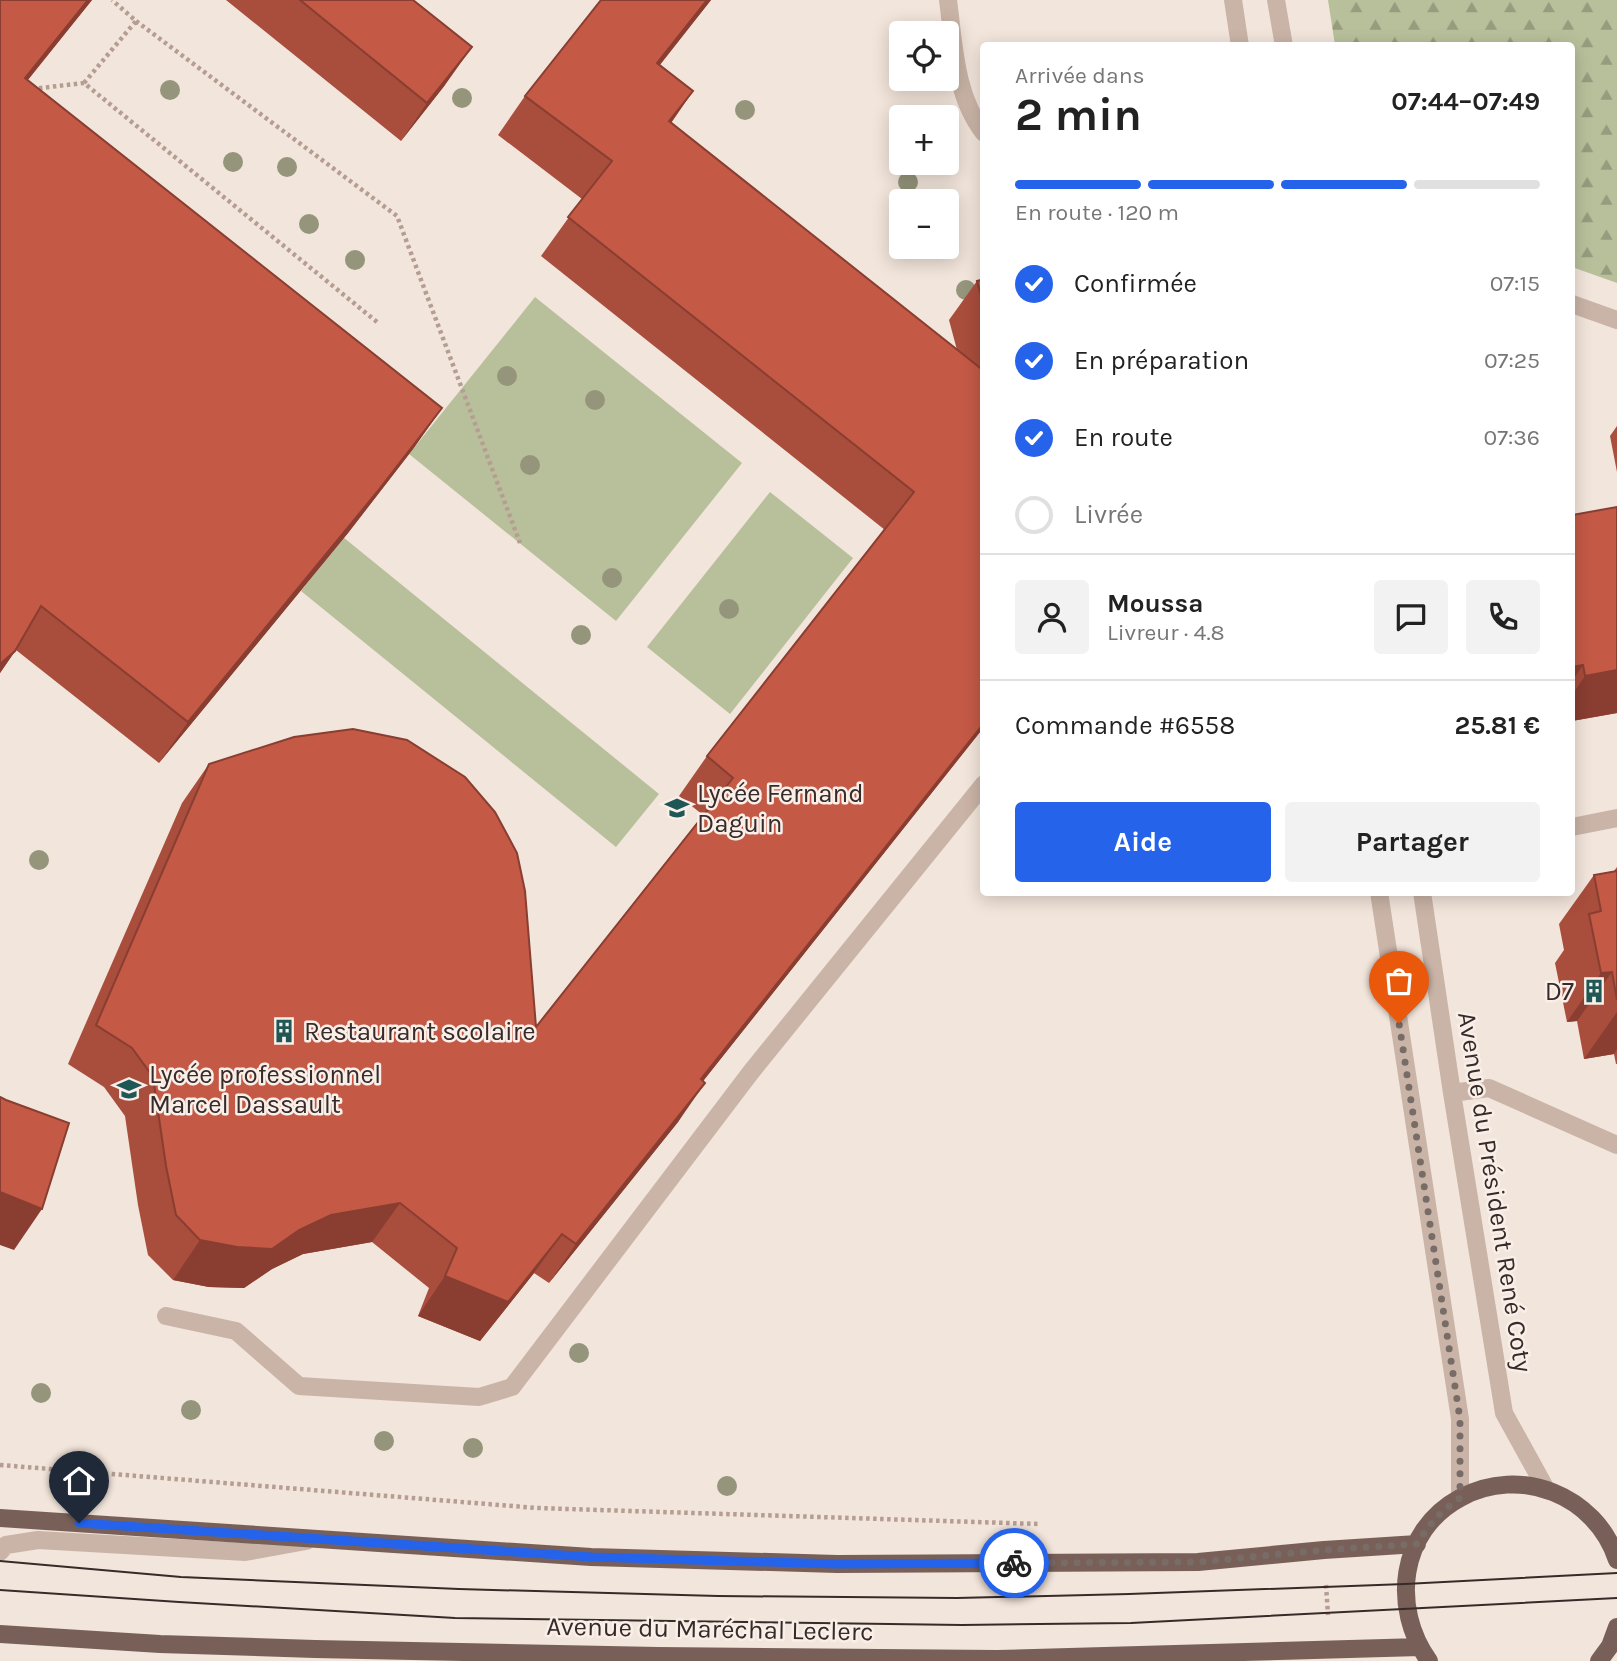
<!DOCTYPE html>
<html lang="fr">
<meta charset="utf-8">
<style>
body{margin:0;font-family:Karla,sans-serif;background:#f2f2f2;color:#222;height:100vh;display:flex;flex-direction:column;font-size:26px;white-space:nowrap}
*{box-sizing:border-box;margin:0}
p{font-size:23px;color:#767676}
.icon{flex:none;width:38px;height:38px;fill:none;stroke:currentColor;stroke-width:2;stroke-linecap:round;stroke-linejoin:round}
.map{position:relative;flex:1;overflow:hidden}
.side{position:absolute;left:980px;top:42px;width:595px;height:854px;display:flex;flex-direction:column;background:#fff;border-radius:7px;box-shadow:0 4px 18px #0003}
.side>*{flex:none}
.controls{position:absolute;left:889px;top:21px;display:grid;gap:14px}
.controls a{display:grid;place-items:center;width:70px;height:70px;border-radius:7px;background:#fff;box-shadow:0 4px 18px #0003;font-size:35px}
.pin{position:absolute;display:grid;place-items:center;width:60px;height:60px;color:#fff;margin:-72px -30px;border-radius:50% 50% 50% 0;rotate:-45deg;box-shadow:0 0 7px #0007}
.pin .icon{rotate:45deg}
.courier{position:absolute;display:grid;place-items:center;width:70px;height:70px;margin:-35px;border:5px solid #2563eb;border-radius:50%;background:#fff;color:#222;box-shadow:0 2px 9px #0007}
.headline em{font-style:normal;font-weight:700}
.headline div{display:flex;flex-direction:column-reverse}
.headline{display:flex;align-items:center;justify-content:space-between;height:119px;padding:0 35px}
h1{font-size:46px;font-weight:700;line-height:52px}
.bar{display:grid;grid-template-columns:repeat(4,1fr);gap:10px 7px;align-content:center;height:84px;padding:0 35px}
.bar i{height:9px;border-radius:5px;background:#e0e0e0}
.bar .on{background:#2563eb}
.bar p{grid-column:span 4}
.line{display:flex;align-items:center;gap:18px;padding:0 35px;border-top:2px solid #e0e0e0}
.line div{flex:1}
.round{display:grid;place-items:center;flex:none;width:74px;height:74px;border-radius:7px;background:#f2f2f2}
ol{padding:0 35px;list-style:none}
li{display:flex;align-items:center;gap:21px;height:77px}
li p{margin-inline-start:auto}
li .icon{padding:7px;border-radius:50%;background:#2563eb;color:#fff;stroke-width:4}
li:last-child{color:#767676}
li i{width:38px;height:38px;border:4px solid #e0e0e0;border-radius:50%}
.button{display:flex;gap:14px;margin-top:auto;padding:14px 35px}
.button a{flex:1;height:80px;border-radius:7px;background:#2563eb;color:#fff;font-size:28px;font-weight:700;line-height:80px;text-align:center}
.button a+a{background:#f2f2f2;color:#222}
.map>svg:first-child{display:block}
</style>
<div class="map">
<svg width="1617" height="1661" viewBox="0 0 1617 1661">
<defs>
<pattern id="forest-firs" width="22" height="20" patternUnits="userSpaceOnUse" patternTransform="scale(1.75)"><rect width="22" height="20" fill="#b8c09b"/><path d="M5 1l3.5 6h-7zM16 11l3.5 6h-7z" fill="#969c7e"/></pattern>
</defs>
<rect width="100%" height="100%" fill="#f2e5db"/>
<path fill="#b8c09b" d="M535,297L742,463L616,621L409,454Z
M770,492L853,558L730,714L647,647Z
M343,537L659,794L616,847L301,591Z"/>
<path fill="url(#forest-firs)" d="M1328,0H1617V283L1572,267V46L1335,45Z"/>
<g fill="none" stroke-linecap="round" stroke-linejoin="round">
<path stroke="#b59d92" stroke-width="4.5" stroke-dasharray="3.5 3.5" stroke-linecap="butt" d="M136,21L397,216L520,543
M84,83L136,21L112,0
M32,89L84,83L377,322
M0,1465L537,1508L1039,1524
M1326,1585L1328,1615"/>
<path stroke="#cab4a7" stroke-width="18" d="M948,0C954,45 955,96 984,133
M1233,0L1240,46
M1276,0L1284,46
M1572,304L1617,320
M1572,827L1617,818
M1379,892L1460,1419V1498
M1422,892L1452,1093L1504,1413L1546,1489
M1452,1093L1489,1088L1617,1145
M166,1316L236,1331L299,1386L479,1397L512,1387L751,1072L984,784
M0,1552L6,1545L38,1540L245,1552L306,1541"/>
<path stroke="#786059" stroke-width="18" d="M0,1518L591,1557L837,1564L1198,1562L1324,1550L1417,1544
M0,1634L160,1644L315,1649L658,1656L997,1659L1420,1647
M1429,1661C1391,1608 1399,1531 1460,1498C1520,1465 1596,1495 1617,1560
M1599,1661L1610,1646L1617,1627"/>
<path stroke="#362b28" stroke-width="2" d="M0,1561L181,1577L459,1589L718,1596L957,1598L1129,1594L1405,1584L1617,1573
M0,1590L179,1602L455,1618L962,1625L1131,1623L1617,1598"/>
</g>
<g fill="#95957b">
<circle cx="170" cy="90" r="10"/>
<circle cx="462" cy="98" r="10"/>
<circle cx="745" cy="110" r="10"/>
<circle cx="233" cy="162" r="10"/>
<circle cx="287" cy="167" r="10"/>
<circle cx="908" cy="182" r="10"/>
<circle cx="309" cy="224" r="10"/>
<circle cx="355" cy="260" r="10"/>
<circle cx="966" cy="290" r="10"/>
<circle cx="507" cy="376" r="10"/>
<circle cx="595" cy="400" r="10"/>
<circle cx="530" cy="465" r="10"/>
<circle cx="612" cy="578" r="10"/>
<circle cx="729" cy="609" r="10"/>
<circle cx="581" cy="635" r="10"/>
<circle cx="39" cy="860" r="10"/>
<circle cx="579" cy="1353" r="10"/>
<circle cx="41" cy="1393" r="10"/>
<circle cx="191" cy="1410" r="10"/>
<circle cx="384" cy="1441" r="10"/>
<circle cx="473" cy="1448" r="10"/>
<circle cx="727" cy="1486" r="10"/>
</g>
<path fill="#a94d3c" d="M0,0H92L28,80L442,408L413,449L348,533L159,763L16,650L0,673Z
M226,0H413L445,85L401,141Z
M601,0H711L660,65L693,91L671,123L957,350L949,320L977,281L984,279V727L703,1081L678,1122L549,1283L534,1273L480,1341L418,1316L429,1288L372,1242L303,1254L272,1269L244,1288L209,1287L173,1280L148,1255L138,1205L125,1116L104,1087L68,1064L182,803L209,764L536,1027L703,815L679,796L707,756L885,530L541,256L582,199L498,135L525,96Z
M1617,426V472L1610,436Z
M1617,507V713L1572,721V515Z
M1617,867V1064H1616L1614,1054L1584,1059L1577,1021L1567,1022L1555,963L1564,950L1559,924L1594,875L1614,871Z"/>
<path fill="#893e31" d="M88,0H92L0,114L25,78Z
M707,0H711L630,102L657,63Z
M472,47L445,85L401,141L427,103Z
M693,91L666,130L669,121Z
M442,408L413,449L348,533L159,763L188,722Z
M15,651L0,673V664Z
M1583,665L1572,681V667Z
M1617,670V713L1572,721V695L1585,676Z
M984,723V727L673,1119L701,1079Z
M1612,972L1577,1021L1567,1022L1601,973Z
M1617,1012V1049L1614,1054L1584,1059Z
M705,1083L678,1122L549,1283L576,1244Z
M0,1192L42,1209L14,1250L0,1245Z
M400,1203L372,1242L303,1254L272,1269L244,1288L209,1287L173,1280L200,1240L299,1230L331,1215Z
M562,1234L534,1273L480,1341L418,1316L445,1276Z"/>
<path fill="#c45946" stroke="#893e31" stroke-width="2" d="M0,0H88L25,78L442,408L377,492L188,722L41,606L15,651L0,664Z
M300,0H413L472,47L427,103Z
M601,0H707L657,63L693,91L669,121L984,371V723L701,1079L705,1083L576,1244L562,1234L508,1302L445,1276L457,1248L400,1203L331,1215L299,1230L272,1249L237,1247L200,1240L176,1215L166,1166L153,1077L132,1048L96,1025L209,764L294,737L353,729L407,740L465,777L495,812L517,853L525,891L536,1027L733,778L707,756L914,492L568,217L612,161L525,96Z
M984,279V306L977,281Z
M1617,507V670L1585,676L1583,665L1572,667V515Z
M1617,871V1000L1612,972L1601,973L1589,914L1601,911L1594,875Z
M0,1097L6,1100L69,1123L42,1209L0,1192Z"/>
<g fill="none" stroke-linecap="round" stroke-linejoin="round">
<path stroke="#786c67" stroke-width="7" stroke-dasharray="0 12.6" d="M1014,1563L1198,1562L1324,1550L1417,1544C1429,1524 1441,1511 1460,1498V1419L1399,1023"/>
<path stroke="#2563eb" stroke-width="9" d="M79,1523L591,1557L837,1564L1014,1563"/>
</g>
<defs>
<g id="school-bare" transform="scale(1.89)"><path d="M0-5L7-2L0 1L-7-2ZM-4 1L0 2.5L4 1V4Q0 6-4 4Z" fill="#1e5755" stroke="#f9efe8" stroke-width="2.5" paint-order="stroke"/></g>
<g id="building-bare" transform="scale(1.89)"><path d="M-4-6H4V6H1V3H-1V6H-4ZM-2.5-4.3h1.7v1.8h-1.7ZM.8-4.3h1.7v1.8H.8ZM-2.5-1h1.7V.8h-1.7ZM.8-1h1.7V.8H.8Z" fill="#1e5755" stroke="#f9efe8" stroke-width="2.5" paint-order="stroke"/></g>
</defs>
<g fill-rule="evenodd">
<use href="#school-bare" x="677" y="808"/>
<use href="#building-bare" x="1594" y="991"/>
<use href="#building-bare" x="284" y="1031"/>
<use href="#school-bare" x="129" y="1089"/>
</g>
<g text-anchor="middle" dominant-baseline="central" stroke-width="5" stroke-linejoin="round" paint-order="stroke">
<g font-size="26" fill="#362b28" stroke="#f9efe8" text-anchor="start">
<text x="697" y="793">Lycée Fernand<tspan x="697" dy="30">Daguin</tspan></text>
<text x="1574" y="991" text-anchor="end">D7</text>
<text x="304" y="1031">Restaurant scolaire</text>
<text x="149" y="1074">Lycée professionnel<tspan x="149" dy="30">Marcel Dassault</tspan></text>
</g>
<g font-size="26" fill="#362b28" stroke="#f9efe8">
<text transform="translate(1495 1192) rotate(81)">Avenue du Président René Coty</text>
<text transform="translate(710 1629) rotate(1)">Avenue du Maréchal Leclerc</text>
</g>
</g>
</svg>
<div class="controls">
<a><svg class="icon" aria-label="locate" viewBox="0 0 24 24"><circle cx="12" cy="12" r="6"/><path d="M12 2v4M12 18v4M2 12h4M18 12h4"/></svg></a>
<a>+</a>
<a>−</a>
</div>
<div class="pin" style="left:1399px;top:1023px;background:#ea580c"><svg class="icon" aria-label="bag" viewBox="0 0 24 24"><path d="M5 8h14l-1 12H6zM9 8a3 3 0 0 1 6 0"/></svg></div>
<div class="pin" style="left:79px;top:1523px;background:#1f2937"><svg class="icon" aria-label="home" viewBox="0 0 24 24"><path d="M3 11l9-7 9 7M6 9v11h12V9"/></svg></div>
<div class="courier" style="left:1014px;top:1563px"><svg class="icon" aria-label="bike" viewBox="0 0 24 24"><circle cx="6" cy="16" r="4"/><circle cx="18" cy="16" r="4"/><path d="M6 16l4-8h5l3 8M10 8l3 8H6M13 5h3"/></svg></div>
<section class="side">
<div class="headline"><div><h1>2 min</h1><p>Arrivée dans</p></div><em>07:44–07:49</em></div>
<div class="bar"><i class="on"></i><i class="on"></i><i class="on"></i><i></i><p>En route · 120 m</p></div>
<ol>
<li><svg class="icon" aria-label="check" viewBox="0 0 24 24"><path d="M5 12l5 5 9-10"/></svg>Confirmée<p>07:15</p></li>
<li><svg class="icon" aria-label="check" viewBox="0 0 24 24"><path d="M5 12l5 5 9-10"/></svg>En préparation<p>07:25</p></li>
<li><svg class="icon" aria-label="check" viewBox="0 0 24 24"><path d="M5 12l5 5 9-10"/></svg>En route<p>07:36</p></li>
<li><i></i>Livrée</li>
</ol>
<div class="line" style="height:126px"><a class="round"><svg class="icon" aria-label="person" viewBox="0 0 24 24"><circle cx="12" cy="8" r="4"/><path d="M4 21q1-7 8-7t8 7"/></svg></a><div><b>Moussa</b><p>Livreur · 4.8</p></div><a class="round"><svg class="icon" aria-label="chat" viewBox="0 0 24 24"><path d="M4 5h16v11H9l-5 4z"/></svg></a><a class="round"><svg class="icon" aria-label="phone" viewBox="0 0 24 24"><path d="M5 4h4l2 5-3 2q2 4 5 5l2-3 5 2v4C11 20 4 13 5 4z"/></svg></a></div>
<div class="line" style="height:91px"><div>Commande #6558</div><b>25.81 €</b></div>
<div class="button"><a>Aide</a><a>Partager</a></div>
</section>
</div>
